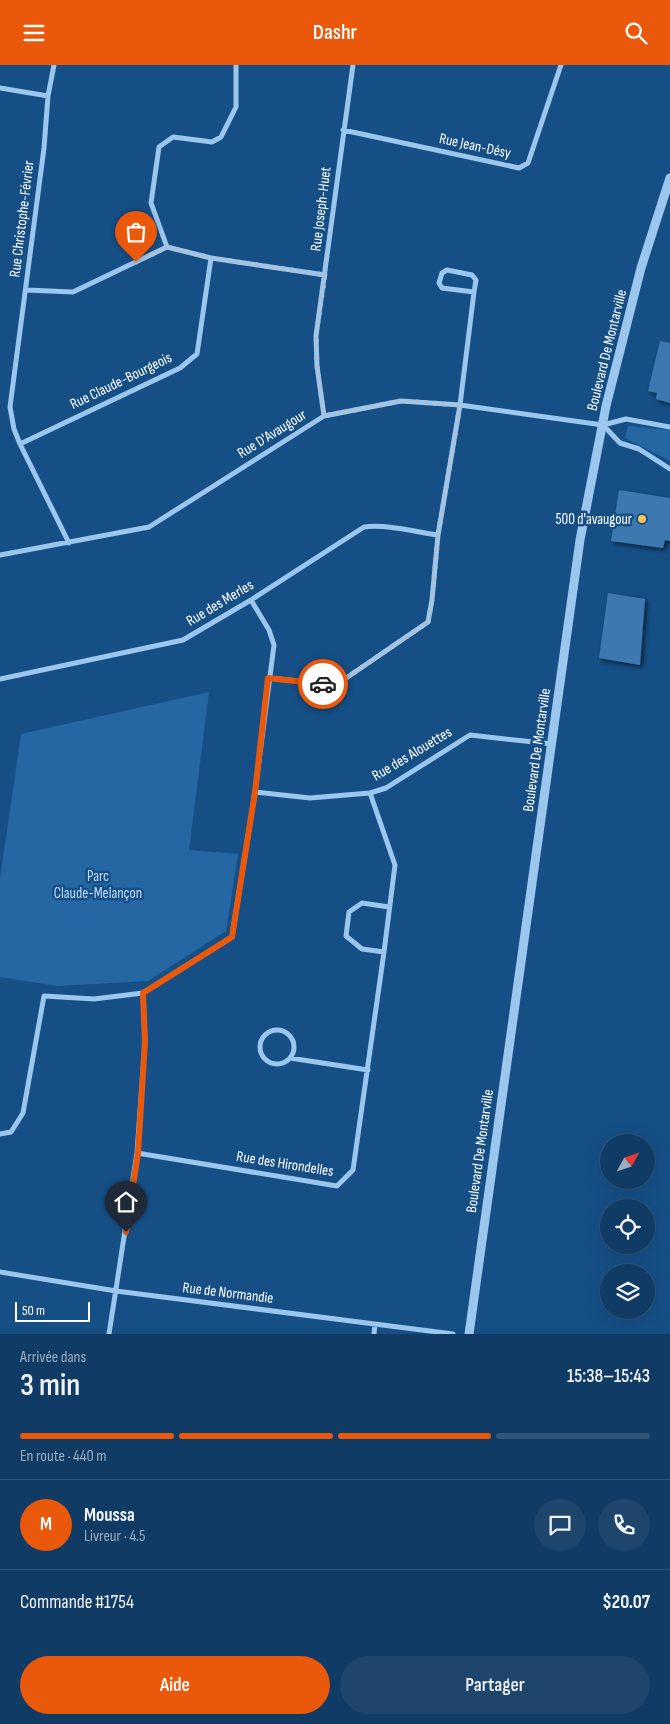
<!DOCTYPE html>
<html lang="fr">
<meta charset="utf-8">
<style>
body{margin:0;font-family:"Sofia Sans Condensed",sans-serif;background:#1e466d;color:#f1f3f6;height:100vh;display:flex;flex-direction:column;font-size:19px;white-space:nowrap}
*{box-sizing:border-box;margin:0}
p{font-size:16px;color:#9cadbf}
.icon{flex:none;width:28px;height:28px;fill:none;stroke:currentColor;stroke-width:2;stroke-linecap:round;stroke-linejoin:round}
.map{position:relative;height:1269px;overflow:hidden}
.details{display:flex;flex-direction:column;background:#103b64;flex:1}
.details>*{flex:none}
.needle{width:32px;rotate:50deg}
.buttons{position:absolute;left:600px;top:1069px;display:grid;gap:10px}
.buttons a{display:grid;place-items:center;width:55px;height:55px;border-radius:50%;background:#103b64;box-shadow:0 5px 20px #0002,0 0 0 1px #305578;font-size:25px}
.scale{position:absolute;left:15px;bottom:12px;width:75px;box-sizing:border-box;padding-left:5px;border:2px solid #fff;border-top:0;font-size:14px;line-height:18px;white-space:nowrap;color:#fff;-webkit-text-stroke:4px #164f86;paint-order:stroke}
.pin{position:absolute;display:grid;place-items:center;width:42px;height:42px;color:#fff;margin:-51px -21px;border-radius:50% 50% 50% 0;rotate:-45deg;box-shadow:0 0 5px #0007}
.pin .icon{rotate:45deg}
.courier{position:absolute;display:grid;place-items:center;width:50px;height:50px;margin:-25px;border:4px solid #ea580c;border-radius:50%;background:#fff;color:#222;box-shadow:0 1px 6px #0007}
.summary em{font-style:normal;font-weight:600}
.summary div{display:flex;flex-direction:column-reverse}
.summary{display:flex;align-items:center;justify-content:space-between;height:85px;padding:0 20px}
h1{font-size:32px;font-weight:600;line-height:38px}
.bar{display:grid;grid-template-columns:repeat(4,1fr);gap:8px 5px;align-content:center;height:60px;padding:0 20px}
.bar i{height:6px;border-radius:4px;background:#305578}
.bar .on{background:#ea580c}
.bar p{grid-column:span 4}
.line{display:flex;align-items:center;gap:12px;padding:0 20px;border-top:1px solid #305578}
.line div{flex:1}
.round{display:grid;place-items:center;flex:none;width:52px;height:52px;border-radius:26px;background:#1e466d}
.cta{display:flex;gap:10px;margin-top:auto;padding:10px 20px}
.cta a{flex:1;height:58px;border-radius:30px;background:#ea580c;color:#fff;font-size:20px;font-weight:600;line-height:58px;text-align:center}
.cta a+a{background:#1e466d;color:#f1f3f6}
header{display:flex;justify-content:space-between;align-items:center;height:65px;padding:0 20px;background:#ea580c;color:#fff;font-size:22px;font-weight:600}
.map>svg:first-child{display:block}
</style>
<header><svg class="icon" aria-label="menu" viewBox="0 0 24 24"><path d="M4 6h16M4 12h16M4 18h16"/></svg>Dashr<svg class="icon" aria-label="search" viewBox="0 0 24 24"><circle cx="10" cy="10" r="6"/><path d="M15 15l6 6"/></svg></header>
<div class="map">
<svg width="670" height="1269" viewBox="0 0 670 1269">
<defs>
<filter id="shadow"><feDropShadow dx="2.5" dy="2.5" stdDeviation="2.5" flood-color="#0009"/></filter>
</defs>
<rect width="100%" height="100%" fill="#164f86"/>
<path fill="#2567a3" d="M628,361L670,365V396L625,373Z
M209,627L189,785L238,789L226,866L148,916L57,921L0,912V814L21,669Z"/>
<path fill="#3e79b0" filter="url(#shadow)" d="M660,276L670,278V338L656,334L657,328L648,326Z
M619,425L670,433V476L665,475L663,483L611,476Z
M608,528L645,534L640,600L599,593Z"/>
<g fill="none" stroke-linecap="round" stroke-linejoin="round">
<path stroke="#9bc6ee" stroke-width="5" d="M54,0L48,31L44,83L10,342L14,364L20,379L69,478
M0,23L48,31
M343,65L519,103L528,98L561,0
M167,182L151,138L159,82L173,72L212,77L221,72L236,42V0
M26,225L73,227L167,182L211,193L325,210
M324,351L317,301L316,271L353,0
M603,360L620,378L639,384L670,404
M20,379L180,303L197,289L211,193
M0,490L149,462L324,351L401,336L460,340L603,360L626,354L670,362
M269,613L336,620L428,557L432,535L438,470L460,340L474,227L476,215L472,210L447,205L442,208L439,218L442,223L474,227
M0,614L183,575L251,535L364,462C388,459 415,467 438,470
M255,727L310,733L370,728L386,723L470,670L552,679
M384,887L362,884L346,871L349,847L362,838L389,842
M260 982a17 17 0 1 1 34 0a17 17 0 1 1-34 0Z
M290,993L368,1005
M0,1069L11,1067L23,1048L44,931L94,934L143,928L232,872L255,727L274,580L269,565L251,535
M137,1088L337,1121L353,1105L384,887L395,800L370,728
M0,1207L116,1226L453,1269
M109,1269L137,1088L145,977L143,928
M374,1269L375,1259"/>
<path stroke="#9bc6ee" stroke-width="9" d="M469,1269L580,475L606,341L641,203L670,113"/>
</g>
<g fill="none" stroke-linecap="round" stroke-linejoin="round">
<path stroke="#adc1d5" stroke-width="5" stroke-dasharray="0 9" d="M136,197L167,182L211,193L325,210L316,270L317,301L324,351L401,336L460,340L438,470L432,535L428,557L336,620L323,619"/>
<path stroke="#ea580c" stroke-width="6" d="M126,1167L138,1088L145,977L143,928L232,872L255,727L268,613L323,619"/>
</g>
<circle fill="#ffc258" stroke="#164f86" stroke-width="2" cx="642" cy="454" r="5"/>
<g text-anchor="middle" dominant-baseline="central" stroke-width="5" stroke-linejoin="round" paint-order="stroke">
<g font-size="15" fill="#fff" stroke="#164f86">
<text transform="translate(475 81) rotate(12)">Rue Jean-Désy</text>
<text transform="translate(321 144) rotate(-83)">Rue Joseph-Huet</text>
<text transform="translate(22 154) rotate(-83)">Rue Christophe-Février</text>
<text transform="translate(607 285) rotate(-76)">Boulevard De Montarville</text>
<text transform="translate(121 316) rotate(-26)">Rue Claude-Bourgeois</text>
<text transform="translate(272 369) rotate(-32)">Rue D'Avaugour</text>
<text transform="translate(220 538) rotate(-31)">Rue des Merles</text>
<text transform="translate(537 685) rotate(-82)">Boulevard De Montarville</text>
<text transform="translate(412 689) rotate(-31)">Rue des Alouettes</text>
<text transform="translate(480 1086) rotate(-82)">Boulevard De Montarville</text>
<text transform="translate(285 1099) rotate(9)">Rue des Hirondelles</text>
<text transform="translate(228 1228) rotate(7)">Rue de Normandie</text>
</g>
<g font-size="15" fill="#fff" stroke="#164f86" text-anchor="end">
<text x="632" y="454">500 d'avaugour</text>
</g>
<g font-size="15" fill="#c1dffa" stroke="#164f86">
<text x="98" y="811">Parc<tspan x="98" dy="17">Claude-Melançon</tspan></text>
</g>
</g>
</svg>
<div class="buttons">
<a><svg class="needle" viewBox="-14 -14 28 28"><path d="M0-13l5 13h-10z" fill="#e53935"/><path d="M0 13l5-13h-10z" fill="#9cadbf"/></svg></a>
<a><svg class="icon" aria-label="locate" viewBox="0 0 24 24"><circle cx="12" cy="12" r="6"/><path d="M12 2v4M12 18v4M2 12h4M18 12h4"/></svg></a>
<a><svg class="icon" aria-label="layers" viewBox="0 0 24 24"><path d="M12 4l9 5-9 5-9-5zM3 14l9 5 9-5"/></svg></a>
</div>
<div class="scale">50 m</div>
<div class="pin" style="left:136px;top:197px;background:#ea580c"><svg class="icon" aria-label="bag" viewBox="0 0 24 24"><path d="M5 8h14l-1 12H6zM9 8a3 3 0 0 1 6 0"/></svg></div>
<div class="pin" style="left:126px;top:1167px;background:#1f2937"><svg class="icon" aria-label="home" viewBox="0 0 24 24"><path d="M3 11l9-7 9 7M6 9v11h12V9"/></svg></div>
<div class="courier" style="left:323px;top:619px"><svg class="icon" aria-label="car" viewBox="0 0 24 24"><path d="M5 17H2v-5l4-1 3-4h7l3 4 3 1v5h-3M9 17h6M6 11h13"/><circle cx="7" cy="17" r="2"/><circle cx="17" cy="17" r="2"/></svg></div>
</div>
<section class="details">
<div class="summary"><div><h1>3 min</h1><p>Arrivée dans</p></div><em>15:38–15:43</em></div>
<div class="bar"><i class="on"></i><i class="on"></i><i class="on"></i><i></i><p>En route · 440 m</p></div>
<div class="line" style="height:90px"><b class="round" style="background:#ea580c;color:#fff">M</b><div><b>Moussa</b><p>Livreur · 4.5</p></div><a class="round"><svg class="icon" aria-label="chat" viewBox="0 0 24 24"><path d="M4 5h16v11H9l-5 4z"/></svg></a><a class="round"><svg class="icon" aria-label="phone" viewBox="0 0 24 24"><path d="M5 4h4l2 5-3 2q2 4 5 5l2-3 5 2v4C11 20 4 13 5 4z"/></svg></a></div>
<div class="line" style="height:65px"><div>Commande #1754</div><b>$20.07</b></div>
<div class="cta"><a>Aide</a><a>Partager</a></div>
</section>
